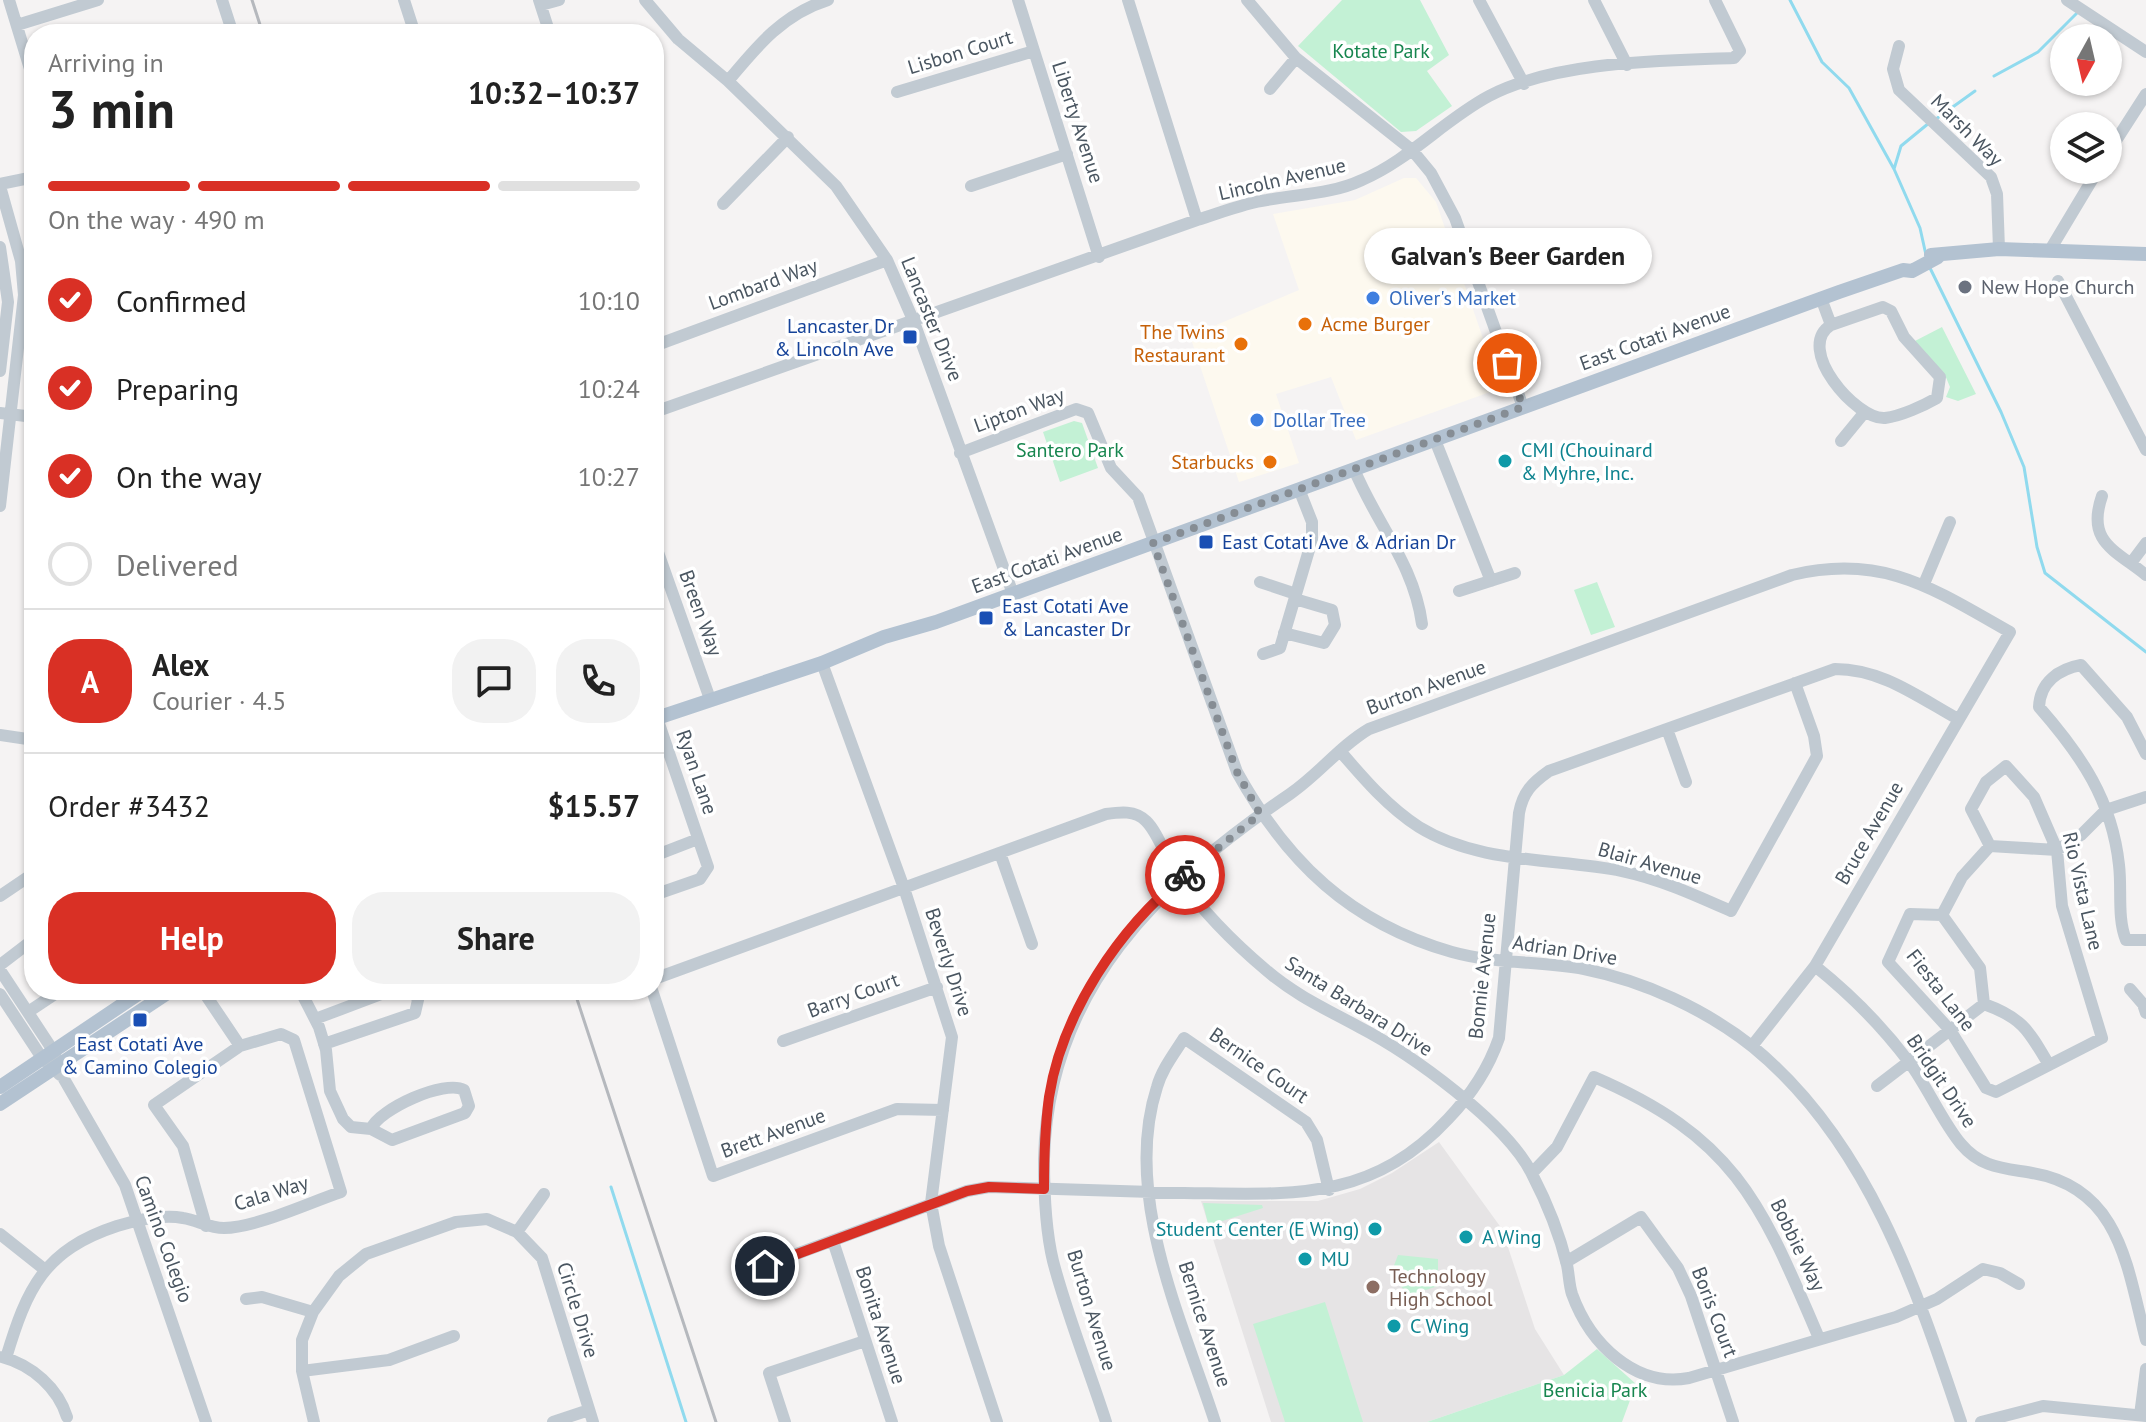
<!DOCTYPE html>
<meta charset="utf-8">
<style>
body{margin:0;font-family:"PT Sans",sans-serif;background:#f2f2f2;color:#222;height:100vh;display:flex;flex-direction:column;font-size:30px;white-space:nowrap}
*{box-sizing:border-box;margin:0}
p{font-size:26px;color:#767676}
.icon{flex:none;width:44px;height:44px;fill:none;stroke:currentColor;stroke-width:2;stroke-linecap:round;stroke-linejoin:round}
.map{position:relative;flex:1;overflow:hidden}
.drawer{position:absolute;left:24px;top:24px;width:640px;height:976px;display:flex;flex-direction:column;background:#fff;border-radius:32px;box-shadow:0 2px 6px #0004}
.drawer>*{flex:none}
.needle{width:52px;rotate:188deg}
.fabs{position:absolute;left:2050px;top:24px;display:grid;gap:16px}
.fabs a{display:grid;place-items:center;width:72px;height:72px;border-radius:50%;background:#fff;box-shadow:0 2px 6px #0004;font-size:40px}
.pin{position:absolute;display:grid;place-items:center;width:68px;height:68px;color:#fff;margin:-34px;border:4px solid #fff;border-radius:50%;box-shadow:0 2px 8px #0007}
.courier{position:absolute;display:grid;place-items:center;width:80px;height:80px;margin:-40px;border:6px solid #d93025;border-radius:50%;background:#fff;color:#222;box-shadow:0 2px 10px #0007}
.bubble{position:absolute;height:56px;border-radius:28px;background:#fff;box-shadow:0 2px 6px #0004;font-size:26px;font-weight:700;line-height:56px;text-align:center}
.head em{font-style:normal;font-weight:700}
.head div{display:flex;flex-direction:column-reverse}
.head{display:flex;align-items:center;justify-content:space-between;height:136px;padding:0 24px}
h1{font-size:52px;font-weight:700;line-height:60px}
.bar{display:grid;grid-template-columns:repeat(4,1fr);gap:12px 8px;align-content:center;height:96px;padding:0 24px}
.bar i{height:10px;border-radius:6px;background:#e0e0e0}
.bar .current{background:#d93025}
.bar p{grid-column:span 4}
.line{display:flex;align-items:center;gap:20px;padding:0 24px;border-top:2px solid #e0e0e0}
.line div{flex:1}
.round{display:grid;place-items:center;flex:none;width:84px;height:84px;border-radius:32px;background:#f2f2f2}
ol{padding:0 24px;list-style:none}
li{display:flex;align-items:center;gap:24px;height:88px}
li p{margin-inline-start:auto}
li .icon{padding:8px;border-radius:50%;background:#d93025;color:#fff;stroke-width:4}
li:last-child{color:#767676}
li i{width:44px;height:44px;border:4px solid #e0e0e0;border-radius:50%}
.action{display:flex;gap:16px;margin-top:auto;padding:16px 24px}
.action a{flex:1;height:92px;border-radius:32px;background:#d93025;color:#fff;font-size:32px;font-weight:700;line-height:92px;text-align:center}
.action a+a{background:#f2f2f2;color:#222}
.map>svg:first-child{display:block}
</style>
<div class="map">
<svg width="2146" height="1422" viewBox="0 0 2146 1422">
<rect width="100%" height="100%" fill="#f5f3f3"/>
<path fill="#fdf9ef" d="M1404,178H1416L1436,202L1496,376L1493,391L1356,440L1331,377L1276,394L1299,463L1239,482L1190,336L1299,290L1273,214L1355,200Z"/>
<path fill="#e6e4e5" d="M1439,1142L1502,1229L1535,1329L1564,1375L1427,1422H1271L1201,1201H1318L1360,1189L1392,1173Z"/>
<path fill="#c3f1d5" d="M1342,0H1420L1449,55L1427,71L1452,106L1416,131L1401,132L1298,46Z
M1942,327L1976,394L1958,401L1946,397L1950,387L1945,375L1913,342Z
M1074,421L1082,423L1098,468L1060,482L1043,432Z
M1597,582L1615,627L1591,635L1574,590Z
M1203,1203L1262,1205L1263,1208L1216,1223L1217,1230L1210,1232Z
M1398,1255L1438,1259V1286L1410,1295L1390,1276Z
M1325,1302L1363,1422H1285L1253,1324Z
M1597,1349L1636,1384L1622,1422H1427L1564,1375Z"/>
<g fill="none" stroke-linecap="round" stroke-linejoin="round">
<path stroke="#90daee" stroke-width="3" d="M1790,0L1822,62L1849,88L1894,169L1920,228L1926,255
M1994,76L2038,52L2079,11
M1936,119L1975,91
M1894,169L1901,146L1929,123
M1929,266L2001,412L2024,467L2037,547L2045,573L2146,652
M611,1187L686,1422"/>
<path stroke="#c1cad2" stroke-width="12" d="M9,0L34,82
M222,0L233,34
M404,0L415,34
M539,0L550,34
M645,0L678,39L728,81L836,186L887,260L914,322L1013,594
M1018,0L1099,257
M1128,0L1197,220
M1247,0L1296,58L1412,150L1431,173L1455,218L1523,407
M1479,0L1524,84
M1594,0L1627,65
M2067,0L2146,52
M541,5L559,0
M17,25L98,0
M1899,46L1893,69L1899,90L1991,177L1997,194L1999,249
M728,81C757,46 783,14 828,0
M1270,89L1296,58
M897,92L1034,51
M2108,153L2146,94
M0,184L34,177
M0,186L21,261L24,295L0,506
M971,186L1067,154
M723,204L788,137
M0,247L8,302L0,371
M2050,250L2098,170
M2058,281L2146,450
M1821,298L1831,325
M1883,307L1891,311L1904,337L1940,377L1937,398C1923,406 1901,416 1885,418C1856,420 1794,348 1831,325Z
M654,346L887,260
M663,409L1197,220C1220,213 1244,203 1267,200C1300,194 1332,194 1362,180C1409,160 1444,120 1489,96C1556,61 1659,61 1734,58L1740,51L1715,0
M0,413L34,417
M1435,440L1491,581
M1841,441L1864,413
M960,453L1076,409L1088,413L1111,468L1138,497L1237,772C1287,862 1350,923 1452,952C1495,964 1541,961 1584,969C1644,981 1705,1009 1753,1047C1867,1140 1916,1287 1961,1422
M1354,469C1376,523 1414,564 1422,624
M2102,496C2086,542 2115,550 2146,575
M654,541L710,699
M2131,563L2146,543
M1260,582L1296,594
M1924,584L1950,522
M1459,591L1515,573
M1284,633L1324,643L1335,625L1332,610L1295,599
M1263,654L1280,648L1312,540V522L1299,489
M822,663L904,888L952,1037L931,1203L939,1246L997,1422
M1667,729L1686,782
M0,735L34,740
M34,745L31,785L34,789
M1340,751C1364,779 1388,807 1419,827C1479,864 1555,858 1622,871C1660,879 1695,895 1731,911L1817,756L1814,736L1795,683
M2146,754L2127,717L2081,665C2059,669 2040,682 2039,707C2081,755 2112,800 2119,865C2122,889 2117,918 2126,940H2146
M1000,853L1032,944
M654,856L698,839
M654,895L700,879L708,867L657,718
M0,896L34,873
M1942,915L1910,914L1888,962L1950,1030L1986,1088L1996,1092L2102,1038L2062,906L2057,850L2034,797L2006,766L1986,782L1971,809L1990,846
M1942,915L1962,877L1990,846L2057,850L2081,835L2106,810L2146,797
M1942,915L1980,968L1984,1004
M0,965L34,939
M1815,966C1850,994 1882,1026 1909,1062C1927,1086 1943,1123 1961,1144C1981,1168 2004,1168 2032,1173C2121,1188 2127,1268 2146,1340
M0,970L54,1052L64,1079L125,1185L206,1422
M654,979L1106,814C1120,812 1135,810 1146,821C1158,832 1168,863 1179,878C1204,913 1234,943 1266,970C1295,995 1326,1009 1359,1027C1411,1054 1506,1122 1532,1174C1546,1201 1560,1236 1567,1265C1569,1274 1569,1285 1572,1294C1590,1344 1635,1388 1689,1378L1896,1317L1937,1299L1983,1269L2000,1273L2019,1284
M2130,989L2143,1004L2146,1013
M300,990L319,1027L326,1050L330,1091L343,1119L351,1127L371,1129L392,1140L465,1113L469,1106L464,1090C445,1079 379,1109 371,1129
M652,990L713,1176L897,1109L943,1110
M0,994L42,1058L60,1075
M1984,1004C2023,1018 2029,1031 2049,1065
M28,1012L61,990
M315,1019L392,990
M783,1041L937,987
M324,1044L415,1013L418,1000L413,990
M1877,1086L1984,1004
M1532,1173L1557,1147L1594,1077C1736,1138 1761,1203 1819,1338
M206,1226L183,1146L154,1105L240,1046
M517,1232L544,1194
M0,1234L44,1269
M833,1241L892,1422
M1566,1262L1641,1217L1678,1268L1691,1296L1733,1422
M742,1274L967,1191L989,1187C1054,1189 1119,1191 1184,1193C1289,1194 1370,1203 1448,1119C1471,1095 1488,1070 1499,1038L1519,813C1523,792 1532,783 1549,771L1835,669C1882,669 1918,697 1958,719
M246,1299L262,1297L313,1312
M2,1357C32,1365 58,1388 67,1417
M6,1358C27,1288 44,1250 117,1226C137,1220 162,1214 183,1218C197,1220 209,1228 224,1228C258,1227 308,1203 341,1192L294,1040L281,1034L240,1046L203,991
M302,1371L389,1360L454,1336
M2140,1415L2146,1369
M314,1422L302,1371V1340L313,1312L339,1276L366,1254L456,1222L487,1219L517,1232L542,1258L593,1422
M553,1422L589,1410
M785,1422L769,1373L865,1341
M1106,1422C1089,1369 1067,1315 1053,1261C1045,1228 1044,1192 1044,1159C1048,989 1159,883 1290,794C1319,774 1340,746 1369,729L1792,575C1883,553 1934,589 2010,632L1815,966L1752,1046
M1215,1422C1182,1320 1122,1195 1157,1087C1162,1069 1174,1054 1184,1038L1306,1122L1317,1140L1329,1190
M1981,1422L2043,1406L2146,1416"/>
<path stroke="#b3c2d1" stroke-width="14" d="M1931,255L1999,249L2146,254
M654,719L822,663L884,637L936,622L1839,292L1903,270L1912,271L1938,257
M0,1087L144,990
M0,1104L172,990"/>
<path stroke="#b5b8bd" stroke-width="3" d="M252,0L263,34
M574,990L716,1422"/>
</g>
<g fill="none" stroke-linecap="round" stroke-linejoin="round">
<path stroke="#868d94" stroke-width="8" stroke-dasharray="0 14.4" d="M1185,875L1260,814L1237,772L1153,543L1523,407L1507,363"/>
<path stroke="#d93025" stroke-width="10" d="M765,1266L967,1191L989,1187L1044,1189C1044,1158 1045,1127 1049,1097C1062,1013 1119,928 1185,875"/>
</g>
<circle fill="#6b7280" stroke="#fff" stroke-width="3" cx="1965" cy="287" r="8"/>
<g fill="#3f7fe0" stroke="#fff" stroke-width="3">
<circle cx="1373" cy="298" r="8"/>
<circle cx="1257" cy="420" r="8"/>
</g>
<g fill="#e8710a" stroke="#fff" stroke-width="3">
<circle cx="1305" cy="324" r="8"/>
<circle cx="1241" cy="344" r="8"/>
<circle cx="1270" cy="462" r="8"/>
</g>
<g fill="#1a4fb4" stroke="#fff" stroke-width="3">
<rect x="902" y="329" width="16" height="16" rx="4"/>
<rect x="1198" y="534" width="16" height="16" rx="4"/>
<rect x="978" y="610" width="16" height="16" rx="4"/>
<rect x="132" y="1012" width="16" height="16" rx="4"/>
</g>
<g fill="#0f9aa8" stroke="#fff" stroke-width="3">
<circle cx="1505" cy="461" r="8"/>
<circle cx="1375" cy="1229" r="8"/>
<circle cx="1466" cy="1237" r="8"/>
<circle cx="1305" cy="1259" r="8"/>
<circle cx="1394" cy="1326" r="8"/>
</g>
<circle fill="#8d6e63" stroke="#fff" stroke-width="3" cx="1373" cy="1287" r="8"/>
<g text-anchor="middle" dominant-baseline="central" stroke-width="7" stroke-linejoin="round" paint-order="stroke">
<g font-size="20" fill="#17864f" stroke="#fff">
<text x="1381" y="51">Kotate Park</text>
<text x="1070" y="450">Santero Park</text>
<text x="1595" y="1390">Benicia Park</text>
</g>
<g font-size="20" fill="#4a5661" stroke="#fff">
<text transform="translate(960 52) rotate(-17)">Lisbon Court</text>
<text transform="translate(1078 122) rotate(72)">Liberty Avenue</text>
<text transform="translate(1967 130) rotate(45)">Marsh Way</text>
<text transform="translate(1282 179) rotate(-13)">Lincoln Avenue</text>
<text transform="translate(763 284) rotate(-20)">Lombard Way</text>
<text transform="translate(932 319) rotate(68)">Lancaster Drive</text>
<text transform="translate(1655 337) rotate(-20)">East Cotati Avenue</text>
<text transform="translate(1019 410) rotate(-20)">Lipton Way</text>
<text transform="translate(1047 560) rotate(-20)">East Cotati Avenue</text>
<text transform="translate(701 613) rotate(70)">Breen Way</text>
<text transform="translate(1426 687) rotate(-20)">Burton Avenue</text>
<text transform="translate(697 772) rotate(71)">Ryan Lane</text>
<text transform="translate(1869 833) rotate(-60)">Bruce Avenue</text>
<text transform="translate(1650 863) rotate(16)">Blair Avenue</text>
<text transform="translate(2083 891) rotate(77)">Rio Vista Lane</text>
<text transform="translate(1565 950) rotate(9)">Adrian Drive</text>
<text transform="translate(949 962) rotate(72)">Beverly Drive</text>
<text transform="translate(1482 976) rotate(-84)">Bonnie Avenue</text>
<text transform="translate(1941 990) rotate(52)">Fiesta Lane</text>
<text transform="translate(853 995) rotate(-20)">Barry Court</text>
<text transform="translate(1359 1006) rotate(32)">Santa Barbara Drive</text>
<text transform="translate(1259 1065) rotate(35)">Bernice Court</text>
<text transform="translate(1942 1081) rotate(56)">Bridgit Drive</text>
<text transform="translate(773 1133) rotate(-20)">Brett Avenue</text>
<text transform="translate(271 1193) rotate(-17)">Cala Way</text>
<text transform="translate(164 1239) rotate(70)">Camino Colegio</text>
<text transform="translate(1798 1245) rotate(64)">Bobbie Way</text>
<text transform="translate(578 1310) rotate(73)">Circle Drive</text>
<text transform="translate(1092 1310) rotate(73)">Burton Avenue</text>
<text transform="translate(1715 1312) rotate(69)">Boris Court</text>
<text transform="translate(1205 1324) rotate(72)">Bernice Avenue</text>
<text transform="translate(881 1325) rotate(72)">Bonita Avenue</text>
</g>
<g font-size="20" fill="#5b616d" stroke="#fff" text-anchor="start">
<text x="1981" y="287">New Hope Church</text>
</g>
<g font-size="20" fill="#366cbe" stroke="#fff" text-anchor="start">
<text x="1389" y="298">Oliver's Market</text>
<text x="1273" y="420">Dollar Tree</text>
</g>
<g font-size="20" fill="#c56008" stroke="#fff" text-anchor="end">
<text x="1321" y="324" text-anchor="start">Acme Burger</text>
<text x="1225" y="332">The Twins<tspan x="1225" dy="23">Restaurant</tspan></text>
<text x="1254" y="462">Starbucks</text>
</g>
<g font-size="20" fill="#164399" stroke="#fff" text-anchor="start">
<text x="894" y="326" text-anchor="end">Lancaster Dr<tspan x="894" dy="23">&amp; Lincoln Ave</tspan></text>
<text x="1222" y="542">East Cotati Ave &amp; Adrian Dr</text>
<text x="1002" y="606">East Cotati Ave<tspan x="1002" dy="23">&amp; Lancaster Dr</tspan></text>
<text x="140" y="1044" text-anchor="middle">East Cotati Ave<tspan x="140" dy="23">&amp; Camino Colegio</tspan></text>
</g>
<g font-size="20" fill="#0d838f" stroke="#fff" text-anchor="start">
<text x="1521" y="450">CMI (Chouinard<tspan x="1521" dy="23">&amp; Myhre, Inc.</tspan></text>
<text x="1359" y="1229" text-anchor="end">Student Center (E Wing)</text>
<text x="1482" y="1237">A Wing</text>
<text x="1321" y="1259">MU</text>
<text x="1410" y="1326">C Wing</text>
</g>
<g font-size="20" fill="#785e54" stroke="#fff" text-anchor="start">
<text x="1389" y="1276">Technology<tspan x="1389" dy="23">High School</tspan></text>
</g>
</g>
</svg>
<div class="fabs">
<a><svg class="needle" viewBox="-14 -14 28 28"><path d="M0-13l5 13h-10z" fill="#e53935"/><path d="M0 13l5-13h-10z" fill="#767676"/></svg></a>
<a><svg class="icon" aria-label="layers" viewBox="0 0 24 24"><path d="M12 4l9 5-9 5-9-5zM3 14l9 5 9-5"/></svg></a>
</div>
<div class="pin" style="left:1507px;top:363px;background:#ea580c"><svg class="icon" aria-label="bag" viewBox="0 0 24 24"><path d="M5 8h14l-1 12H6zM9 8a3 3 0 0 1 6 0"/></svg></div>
<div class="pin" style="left:765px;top:1266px;background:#1f2937"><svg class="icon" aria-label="home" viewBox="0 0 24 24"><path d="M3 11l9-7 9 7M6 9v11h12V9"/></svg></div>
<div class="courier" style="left:1185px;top:875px"><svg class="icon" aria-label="bike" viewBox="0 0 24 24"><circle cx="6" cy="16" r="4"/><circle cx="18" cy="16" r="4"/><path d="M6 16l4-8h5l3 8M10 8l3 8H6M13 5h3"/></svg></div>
<div class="bubble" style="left:1364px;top:228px;width:288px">Galvan's Beer Garden</div>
<section class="drawer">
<div class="head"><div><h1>3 min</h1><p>Arriving in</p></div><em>10:32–10:37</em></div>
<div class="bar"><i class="current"></i><i class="current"></i><i class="current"></i><i></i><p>On the way · 490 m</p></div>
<ol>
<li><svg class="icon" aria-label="check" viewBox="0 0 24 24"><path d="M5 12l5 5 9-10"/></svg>Confirmed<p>10:10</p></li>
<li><svg class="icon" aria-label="check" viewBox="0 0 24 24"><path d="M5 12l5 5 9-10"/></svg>Preparing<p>10:24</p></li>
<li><svg class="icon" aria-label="check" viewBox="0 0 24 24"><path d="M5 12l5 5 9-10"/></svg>On the way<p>10:27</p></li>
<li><i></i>Delivered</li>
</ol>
<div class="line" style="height:144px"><b class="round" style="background:#d93025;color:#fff">A</b><div><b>Alex</b><p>Courier · 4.5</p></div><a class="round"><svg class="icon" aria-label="chat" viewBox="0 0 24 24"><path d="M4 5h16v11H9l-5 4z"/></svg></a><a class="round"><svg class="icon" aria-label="phone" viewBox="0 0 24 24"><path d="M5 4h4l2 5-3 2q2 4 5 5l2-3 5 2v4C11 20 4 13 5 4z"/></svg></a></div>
<div class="line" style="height:104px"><div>Order #3432</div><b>$15.57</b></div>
<div class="action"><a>Help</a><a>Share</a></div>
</section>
</div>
